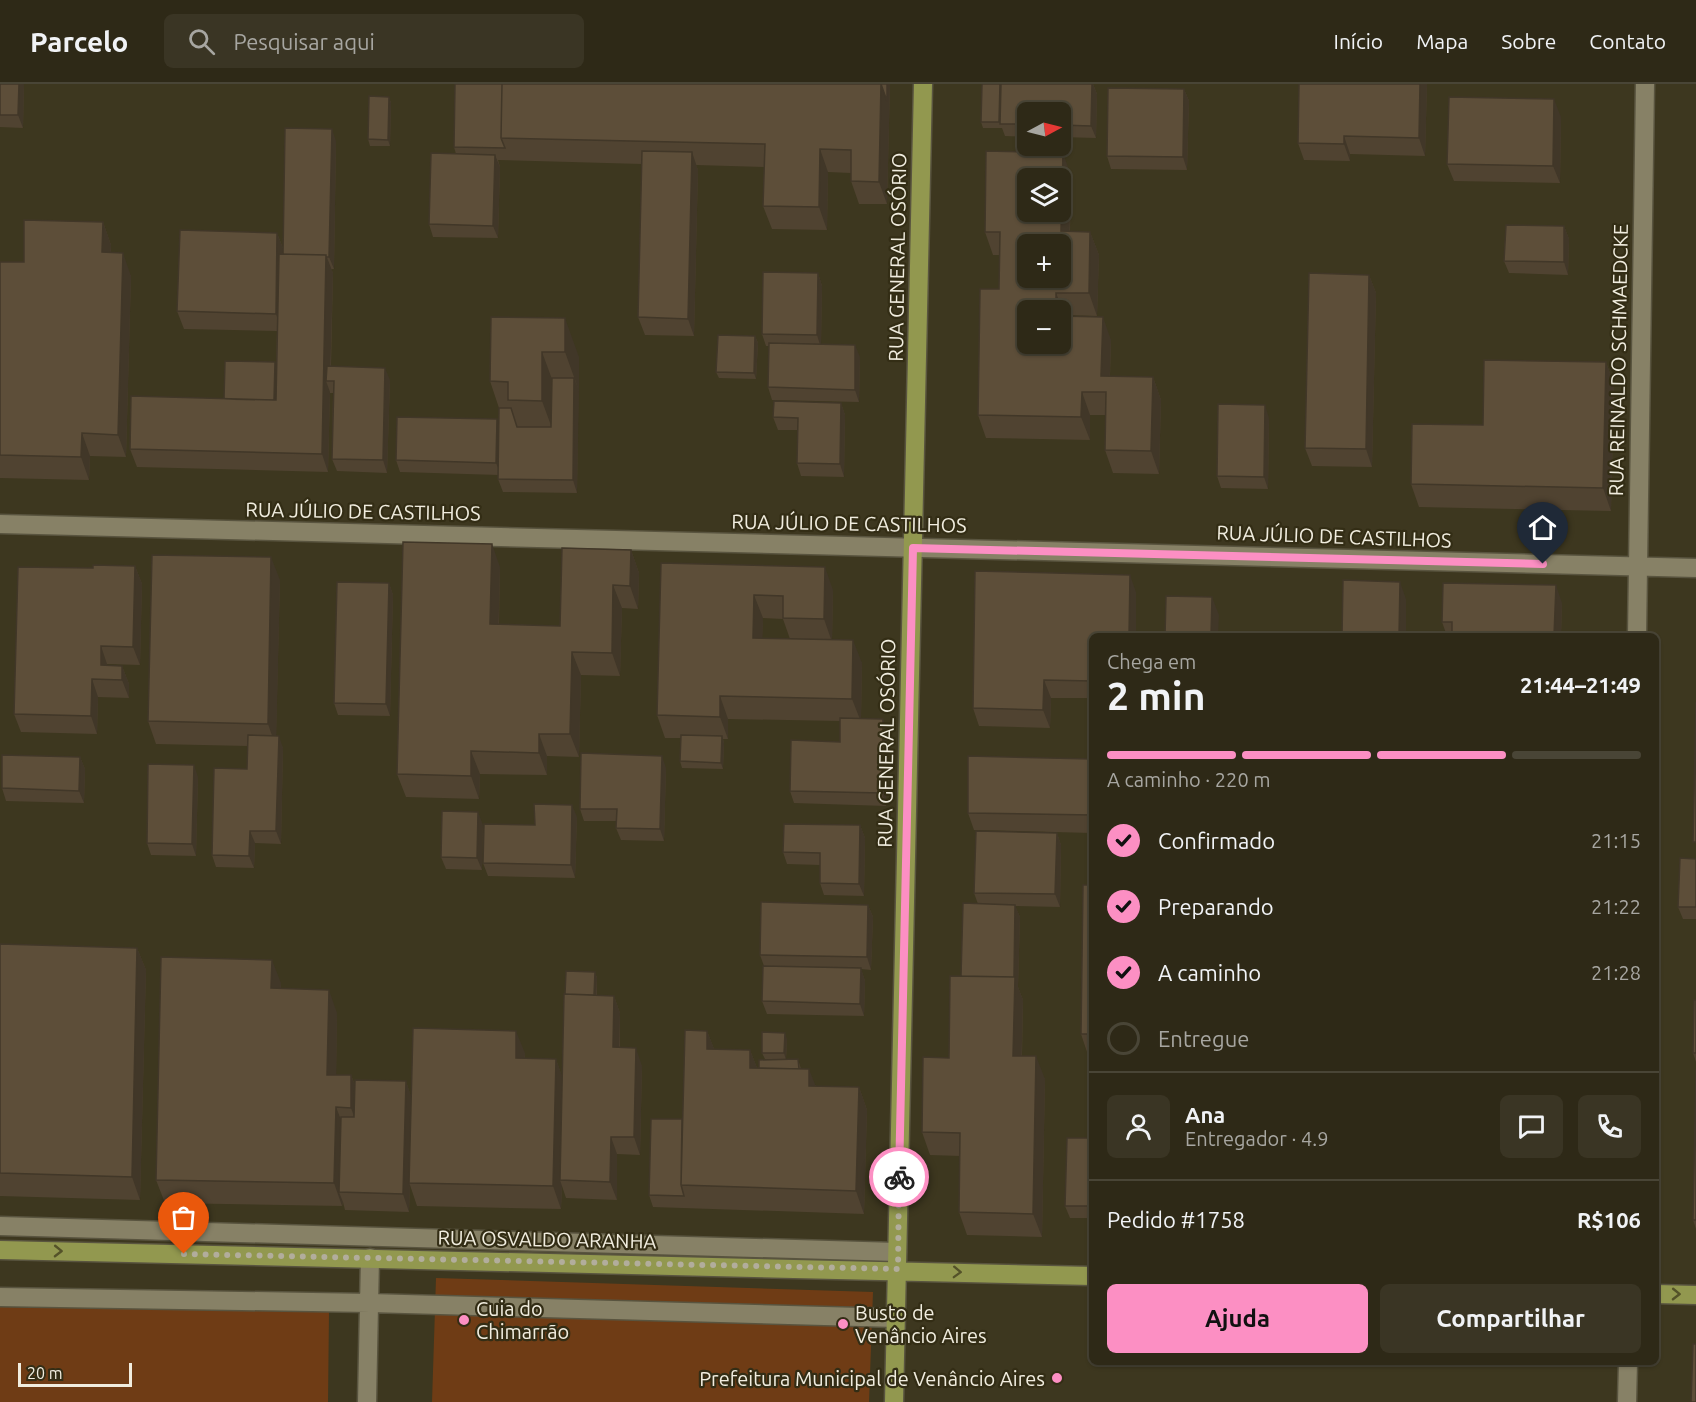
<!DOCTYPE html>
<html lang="pt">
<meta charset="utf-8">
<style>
body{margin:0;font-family:Ubuntu,sans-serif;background:#3a3524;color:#f1f3f6;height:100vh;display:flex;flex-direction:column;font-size:22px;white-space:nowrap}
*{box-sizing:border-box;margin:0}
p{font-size:20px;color:#a7a6a1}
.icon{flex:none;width:33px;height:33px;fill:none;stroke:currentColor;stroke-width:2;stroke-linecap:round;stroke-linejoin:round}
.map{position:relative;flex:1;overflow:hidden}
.sheet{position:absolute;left:1089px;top:549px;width:570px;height:732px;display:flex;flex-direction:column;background:#2e2917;border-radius:9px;box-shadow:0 2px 4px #0004,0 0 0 2px #494536}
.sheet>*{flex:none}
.needle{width:39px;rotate:83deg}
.fabs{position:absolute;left:1017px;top:18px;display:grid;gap:12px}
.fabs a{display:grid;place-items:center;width:54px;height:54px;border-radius:9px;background:#2e2917;box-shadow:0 2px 4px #0004,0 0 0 2px #494536;font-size:30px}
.scale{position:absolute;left:18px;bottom:15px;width:114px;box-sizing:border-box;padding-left:6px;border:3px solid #f1eddf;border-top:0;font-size:16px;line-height:21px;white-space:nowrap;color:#f1eddf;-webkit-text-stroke:4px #332d15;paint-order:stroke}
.pin{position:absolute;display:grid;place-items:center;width:51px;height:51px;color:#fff;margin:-62px -26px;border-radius:50% 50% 50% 0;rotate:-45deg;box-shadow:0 0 6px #0007}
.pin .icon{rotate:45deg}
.courier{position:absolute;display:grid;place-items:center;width:60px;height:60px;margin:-30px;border:4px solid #fc8fc3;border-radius:50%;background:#fff;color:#222;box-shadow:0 2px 8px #0007}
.head em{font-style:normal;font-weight:700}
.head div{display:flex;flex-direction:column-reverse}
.head{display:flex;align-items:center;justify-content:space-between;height:102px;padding:0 18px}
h1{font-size:39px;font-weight:700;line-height:45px}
.bar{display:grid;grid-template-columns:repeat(4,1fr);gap:9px 6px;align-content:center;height:72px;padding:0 18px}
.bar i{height:8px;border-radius:4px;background:#494536}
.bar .selected{background:#fc8fc3}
.bar p{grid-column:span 4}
.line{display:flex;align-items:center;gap:15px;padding:0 18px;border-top:2px solid #494536}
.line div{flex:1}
.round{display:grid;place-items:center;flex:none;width:63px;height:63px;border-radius:9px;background:#3a3524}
ol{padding:0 18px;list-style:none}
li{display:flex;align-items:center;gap:18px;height:66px}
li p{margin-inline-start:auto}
li .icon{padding:6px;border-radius:50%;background:#fc8fc3;color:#111;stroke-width:4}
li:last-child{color:#a7a6a1}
li i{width:33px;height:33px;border:3px solid #494536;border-radius:50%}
.cta{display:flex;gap:12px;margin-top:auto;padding:12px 18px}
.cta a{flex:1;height:69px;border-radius:9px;background:#fc8fc3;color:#111;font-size:24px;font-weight:700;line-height:69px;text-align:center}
.cta a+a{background:#3a3524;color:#f1f3f6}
header{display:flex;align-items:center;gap:36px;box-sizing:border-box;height:84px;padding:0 30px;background:#2e2917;border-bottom:2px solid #494536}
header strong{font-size:28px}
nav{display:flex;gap:33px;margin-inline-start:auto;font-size:21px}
.search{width:420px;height:54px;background:#3a3524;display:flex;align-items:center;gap:15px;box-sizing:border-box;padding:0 21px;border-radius:9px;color:#a7a6a1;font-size:22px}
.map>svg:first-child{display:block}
</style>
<header>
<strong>Parcelo</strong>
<div class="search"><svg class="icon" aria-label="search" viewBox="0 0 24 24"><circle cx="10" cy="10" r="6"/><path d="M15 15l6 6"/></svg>Pesquisar aqui</div>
<nav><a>Início</a><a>Mapa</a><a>Sobre</a><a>Contato</a></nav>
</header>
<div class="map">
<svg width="1696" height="1318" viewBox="0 0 1696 1318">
<rect width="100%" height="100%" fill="#3d371f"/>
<path fill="#6f3c15" d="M436,1194L873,1208L869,1318H432Z
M0,1223L329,1228L328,1318H0Z"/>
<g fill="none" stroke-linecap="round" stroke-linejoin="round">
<g stroke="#59543f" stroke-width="21">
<path id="minor" d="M0,440L1696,484
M1637,552L1645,0
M0,1142L897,1168
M0,1213L370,1219L896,1234
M367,1318L370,1174
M1627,1318L1628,1278"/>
</g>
<g stroke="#59543f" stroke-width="21">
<path id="major" d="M0,1166L1092,1192
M1656,1210L1696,1211
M894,1318L923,0"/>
</g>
<use href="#minor" stroke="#878166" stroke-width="18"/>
<use href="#major" stroke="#92984f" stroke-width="18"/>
</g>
<path fill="#504331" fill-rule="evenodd" d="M0,0H24L23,44L0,43Z
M455,0H890L887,120H859L851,97V89L828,88L827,146L772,145L763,122L764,83L696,81L698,86L694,252L645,251L638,233L642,80L498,76L500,83L498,154L433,153L429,140L456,70L454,63Z
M982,0H1093L1097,10L1096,54L1060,53V28H1028V53L1005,52L1002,44H983L981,38Z
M1427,0L1425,72L1350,70V77L1304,76L1298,59Z
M1184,5L1189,17L1187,86L1111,85L1107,72Z
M389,13L391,19L390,62H370L368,55Z
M1561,33L1560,99L1454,97L1447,80Z
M336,57L334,185H331L333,189L331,282L390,296L387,389L337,387L332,375L333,309H330V308L328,388L137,383L130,365L224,315L275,278L276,282L277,247L184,245L177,227L277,149L283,164Z
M1071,92L1070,147L1090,148L1099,171L1097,232L1065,231V232L1111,256L1110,292L1153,293L1161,316L1159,390L1113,389L1105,366L1106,331H1090V356L986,354L978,331L999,205L1000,171H993L985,148Z
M103,138L111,161V169L131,192L126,373L90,372L89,396L0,394V178H24Z
M1564,142L1569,155L1568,191L1509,189L1504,177Z
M818,189L822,202L821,260L860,273L859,318L772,316L768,303L769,262H766L762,250Z
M1369,191L1376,209L1372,383L1312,382L1305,364Z
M491,233L579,273L577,409L503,408L498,395L499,391L400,388L396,376L499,340V324L490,297Z
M755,252L758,259L756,295L719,294L716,288Z
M1606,278L1614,301L1611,427L1419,423L1411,400L1483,341Z
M841,319L845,331L844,393L801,392L797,379L798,346H778L773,333Z
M1269,334L1268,405L1221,404L1217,392Z
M631,466L639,489L638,525L622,524L620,592L581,591L579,673L547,672V691L480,690L479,715L406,713L397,690L500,483L499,540L560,542Z
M661,479L833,506L832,556L862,579L861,635H883L887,647L886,722L794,719L790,707L840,658V637L728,635V655H723L724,659L723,685L682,684L680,677L681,654H665L657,631ZM763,534L783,535L790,555L762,554Z
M135,482L142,500L140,581L107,580V582H122L129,600V614L98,613L97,650L21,648L14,630L93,484Z
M280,496L276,652L283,664L281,760L255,759L254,784L216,783L212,771L247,685L248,662L156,660L148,637Z
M389,499L393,511L390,632L338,631L334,619Z
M1136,508V552H1092V614H1051L1050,644L979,642L973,624Z
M1562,519L1561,552H1447L1442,538Z
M80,673L85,685L84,719L6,717L2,704Z
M1092,675V749L974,746L968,729Z
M666,684L664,757L621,756L616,744V737H584L580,725Z
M198,693L196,772L151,771L147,759Z
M577,733L575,794L488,792L483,779L535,741Z
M483,741L482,786L446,785L441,773Z
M860,741L865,754L864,812L824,811L820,799V781L787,780L783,768Z
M1057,749L1061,761L1060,823L1015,822L1020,833L1018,903L1023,916L1022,972L1045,995L1042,1153L967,1151L959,1128L960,1072L930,1071L922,1048L949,974L961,892L978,820L974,809Z
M1696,775V835H1683L1678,823Z
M1092,801V968H1087L1081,950Z
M868,821L873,833L871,886L861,885L865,897L864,932L767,930L762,917L764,882L760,871Z
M0,860L137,864L146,886L140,1116L0,1112Z
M595,888L597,894V911L614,912L620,929V964L642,982L640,1071L617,1070V1116L566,1114L562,1102L561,1125L417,1122L410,1101L409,1128L345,1126L343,1118L342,1122L165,1119L156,1096L281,899V905L337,929L336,991H351L355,1001L406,997L411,1013L525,969V974L556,975L562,993L565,910Z
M1696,916V978L1693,969Z
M707,947L714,965L750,966L757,984L798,975L801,985L816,1002L859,1003L867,1026L864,1130L653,1123L649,1111L682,1035Z
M787,955L786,976L765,975L762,969Z
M1696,985V1145L1693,1136Z
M1092,1054V1134H1070L1065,1122Z"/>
<path fill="#413728" d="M19,0H24L23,44L18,31Z
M881,0H890L887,120L879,98Z
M1092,0H1093L1097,10L1096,54L1091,42Z
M1420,0H1427L1425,72L1419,54Z
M1184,5L1189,17L1187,86L1183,73Z
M389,13L391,19L390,62L388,56Z
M1554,15L1561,33L1560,99L1553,82Z
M332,45L336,57L334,185L329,173Z
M1344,52L1350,70V77L1344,60Z
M820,65L828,88L827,146L819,123Z
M692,68L698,86L694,252L688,235Z
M1063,69L1071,92L1069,170L1061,147Z
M495,71L500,83L498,154L493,142Z
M103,138L111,161L110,191L102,168Z
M1564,142L1569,155L1568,191L1564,178Z
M1090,148L1099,171L1097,232L1089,209Z
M277,149L284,167L282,247L276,230Z
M123,169L131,192L126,373L118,351Z
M326,171L333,189L330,297H326L330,308L328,388L322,370Z
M818,189L822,202L821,264L817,251Z
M1369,191L1376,209L1372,383L1366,365Z
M1056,209L1065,231L1064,255L1060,244V226H1056Z
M1103,233L1111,256L1109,315L1101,292Z
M565,234L579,273V307L565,268Z
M755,252L758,259L756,295L754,289Z
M855,261L860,273L859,318L855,306Z
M542,268L556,306V355L542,317Z
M275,278L279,290L278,332L273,320Z
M1606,278L1614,301L1611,427L1603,404Z
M385,284L390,296L387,389L383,376Z
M1153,293L1161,316L1159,390L1151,367Z
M574,294L579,307L577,409L573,396Z
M1082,308L1090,331V356L1081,333Z
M841,319L845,331L844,393L840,380Z
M1265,321L1269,334L1268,405L1264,393Z
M497,335L502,347L501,391L496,379Z
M82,349L90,372L89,396L81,373Z
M492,460L500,483L498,563L490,540Z
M631,466L639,489L638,525L630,502Z
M271,473L280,496L276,663L268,640Z
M135,482L142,500L140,581L133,563Z
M825,483L833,506L832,558L824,535Z
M1130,491L1136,508V552H1129Z
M1400,498L1406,515V552H1399Z
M389,499L393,511L390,632L386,620Z
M613,501L622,524L620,592L612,569Z
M1556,501L1562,519L1561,552H1554Z
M754,511L763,534L762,577L753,554Z
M1212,513L1219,531L1218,552H1211Z
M853,556L862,579L861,638L852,615Z
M101,562L107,580V596L101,581Z
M572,568L581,591L579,673L570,650Z
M122,582L129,600V614L122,596Z
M92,595L98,613L97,650L91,632Z
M1044,596L1051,614L1050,644L1043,626Z
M720,612L728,635V655L720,633Z
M883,635L887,647L886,722L882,709Z
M539,650L547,672V691L539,669Z
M279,652L283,664L281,760L276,747Z
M722,652L724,659L723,685L721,679Z
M471,667L480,690L479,715L471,692Z
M662,672L666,684L664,757L660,745Z
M80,673L85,685L84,719L79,707Z
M194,681L198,693L196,772L192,760Z
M572,721L577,733L575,794L571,781Z
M478,728L483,741L482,786L477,774Z
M860,741L865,754L864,812L859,800Z
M250,747L255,759L254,784L249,772Z
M1057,749L1061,761L1060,823L1055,810Z
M868,821L873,833L871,886L867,873Z
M1015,821L1020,833L1018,903L1023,916L1021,995L1013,972Z
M137,864L146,886L140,1116L132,1093Z
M272,876L281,899L280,927L271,904Z
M861,884L865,897L864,932L860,920Z
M595,888L597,894L596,924L594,918Z
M329,906L337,929L336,1014L327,991Z
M614,912L620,929L619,981L613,963Z
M516,947L525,969L524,997L516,974Z
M707,947L716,970L707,965Z
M785,949L787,955L786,976L784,969Z
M636,964L642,982L640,1071L634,1053Z
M750,966L759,989L750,984Z
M1036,972L1045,995L1042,1153L1033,1130Z
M556,975L564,998L560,1096L562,1102L561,1125L553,1102Z
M809,985L818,1008L809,1002Z
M351,991L360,1014L359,1046L351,1024Z
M406,997L412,1015L409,1099L410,1101L409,1128L403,1110Z
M859,1003L867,1026L864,1130L856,1107Z
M336,1023L345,1046L339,1108L343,1118L342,1122L334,1099Z
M611,1053L617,1070V1116L610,1098Z"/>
<path fill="#5d4e39" stroke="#413728" stroke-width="1.5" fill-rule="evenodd" d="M0,0H19L18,31H0Z
M455,0H502L501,54L505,64L454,63Z
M502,0H881L879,98L851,97V66L820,65L819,123L763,122L765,60L501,54Z
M881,0H887V17Z
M982,0H1000L999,38H981Z
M1001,0H1092L1091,42L1060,41V28H1028V40H1000Z
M1299,0H1420L1419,54L1344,52V60L1298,59Z
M1108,4L1184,5L1183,73L1107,72Z
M369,12L389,13L388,56L368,55Z
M1449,13L1554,15L1553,82L1447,80Z
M285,44L332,45L329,173H326V171L283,170Z
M642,67L692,68L688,235L638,233Z
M986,67L1063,69L1061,147L1090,148L1089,209H1056V226H1028V260H1060V232L1103,233L1101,292L1153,293L1151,367L1105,366L1106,308H1082L1081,333L978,331L980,205H999L1000,148H985ZM1028,94H1060V128H1028ZM1028,160H1060V194H1028Z
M431,69L495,71L493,142L429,140Z
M24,136L103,138L102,168L123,169L118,351L82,349L81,373L0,371V178H24Z
M1506,141L1564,142V178L1504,177Z
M180,146L277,149L276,230L177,227Z
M279,170L326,171L322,370L130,365L131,312L276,316Z
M763,188L818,189L817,251L762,250Z
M1309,189L1369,191L1366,365L1305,364Z
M491,233L565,234V268H542V317L508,316V298L490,297Z
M718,251L755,252L754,289L716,288Z
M769,259L855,261V306L768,303Z
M1484,276L1606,278L1603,404L1411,400L1412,340L1483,341Z
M225,277L275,278L274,316L224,315Z
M327,282L385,284L383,376L332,375L334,297H326Z
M552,294H574L573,396L498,395L499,324H511L517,343H551Z
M774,317L841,319L840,380L797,379L798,334L773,333Z
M1218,320L1265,321L1264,393L1217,392Z
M397,333L497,335L496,379L396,376Z
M403,458L492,460L490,540L560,542L562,464L631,466L630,502L613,501L612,569L572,568L570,650H539V669L471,667V692L397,690Z
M152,471L271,473L268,640L148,637Z
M661,479L825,483L824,535L783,534V512L754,511L753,554L853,556L852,615L720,612V633L657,631Z
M93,481L135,482L133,563L101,562V581L122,582V596L92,595L91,632L14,630L18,483L93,484Z
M975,487L1130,491L1129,552H1092V597L1044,596L1043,626L973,624Z
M1343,496L1400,498L1399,552H1342Z
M337,498L389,499L386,620L334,619Z
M1443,499L1556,501L1554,552H1452V538H1442Z
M1166,512L1212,513L1211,552H1165Z
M1222,550L1284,551V552H1222Z
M1696,618V758H1693Z
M840,634L883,635L882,709L790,707L791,656L840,658Z
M248,651L279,652L276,747H250L249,772L212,771L214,684L247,685Z
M681,651L722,652L721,679L680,677Z
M581,669L662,672L660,745L616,744L617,725H580Z
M2,671L80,673L79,707L2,704Z
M968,672L1092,675V731L968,729Z
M148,680L194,681L192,760L147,759Z
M534,720L572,721L571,781L483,779L484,740L535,741Z
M442,727L478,728L477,774L441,773Z
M784,740L860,741L859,800L820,799V769L783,768Z
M976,747L1057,749L1055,810L974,809Z
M1680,774L1696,775V823H1678Z
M1083,801H1092V950H1081Z
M761,818L868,821L867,873L760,871Z
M963,819L1015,821L1014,893L961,892Z
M0,860L137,864L132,1093L0,1089Z
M161,873L272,876L271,904L329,906L327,991H351V1024L336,1023L334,1099L156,1096Z
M763,882L861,884L860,920L762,917Z
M566,887L595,888L594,911L565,910Z
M950,892L1015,893L1013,972H1036L1033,1130L959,1128L960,1049L922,1048L923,973L949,974Z
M564,910L614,912L613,963L636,964L634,1053H611L610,1098L560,1096Z
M1694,916H1696V969H1693Z
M413,944L516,947V974L556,975L553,1102L409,1099Z
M685,946L707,947V965L750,966V984L809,985V1002L859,1003L856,1107L681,1101Z
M762,948L785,949L784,969H762Z
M798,975L799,985L759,984V976Z
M1696,985V1136H1693Z
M355,996L406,997L403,1110L339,1108L341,1033H354Z
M651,1035H682L681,1101L684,1112L649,1111Z
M1067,1054H1092V1122H1065Z
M1693,1260H1696V1318H1691Z"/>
<defs><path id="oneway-chevron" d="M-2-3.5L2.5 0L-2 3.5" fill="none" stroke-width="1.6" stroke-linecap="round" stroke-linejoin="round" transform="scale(1.5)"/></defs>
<g stroke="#545229">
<use href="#oneway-chevron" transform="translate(58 1167) rotate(1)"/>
<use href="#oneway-chevron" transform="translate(957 1188) rotate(2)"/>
<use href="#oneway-chevron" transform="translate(1676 1210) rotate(1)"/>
</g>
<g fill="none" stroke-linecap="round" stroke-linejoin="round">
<path stroke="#b2ad9c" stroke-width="6" stroke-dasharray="0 10.8" d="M184,1170L898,1185L899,1093"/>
<path stroke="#fc8fc3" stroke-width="8" d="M899,1093L913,464L1543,480"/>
</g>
<g fill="#fc8fc3" stroke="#332d15" stroke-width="2">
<circle cx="464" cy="1236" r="6"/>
<circle cx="843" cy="1240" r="6"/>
<circle cx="1057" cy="1294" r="6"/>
</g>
<g text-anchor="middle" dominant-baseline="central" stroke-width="4.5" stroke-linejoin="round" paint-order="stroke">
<g font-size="20" fill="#f1eddf" stroke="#332d15">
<text transform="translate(897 173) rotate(-89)">RUA GENERAL OSÓRIO</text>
<text transform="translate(1618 276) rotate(-89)">RUA REINALDO SCHMAEDCKE</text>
<text transform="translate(363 427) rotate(1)">RUA JÚLIO DE CASTILHOS</text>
<text transform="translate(849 439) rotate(1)">RUA JÚLIO DE CASTILHOS</text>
<text transform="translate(1334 452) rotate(2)">RUA JÚLIO DE CASTILHOS</text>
<text transform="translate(886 659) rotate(-89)">RUA GENERAL OSÓRIO</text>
<text transform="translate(547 1155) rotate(1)">RUA OSVALDO ARANHA</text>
</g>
<g font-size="20" fill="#f1eddf" stroke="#332d15" text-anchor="start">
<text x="476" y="1224">Cuia do<tspan x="476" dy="23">Chimarrão</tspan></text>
<text x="855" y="1228">Busto de<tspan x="855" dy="23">Venâncio Aires</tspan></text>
<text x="1045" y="1294" text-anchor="end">Prefeitura Municipal de Venâncio Aires</text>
</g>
</g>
</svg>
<div class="fabs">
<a><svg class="needle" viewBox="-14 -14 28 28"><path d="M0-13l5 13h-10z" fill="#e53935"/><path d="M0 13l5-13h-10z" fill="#a7a6a1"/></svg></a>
<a><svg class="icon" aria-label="layers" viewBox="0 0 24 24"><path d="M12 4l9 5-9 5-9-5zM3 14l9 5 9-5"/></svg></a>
<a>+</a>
<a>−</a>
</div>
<div class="scale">20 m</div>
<div class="pin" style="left:184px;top:1170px;background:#ea580c"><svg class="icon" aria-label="bag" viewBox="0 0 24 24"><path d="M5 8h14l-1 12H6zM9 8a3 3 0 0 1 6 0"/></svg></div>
<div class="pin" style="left:1543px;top:480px;background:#1f2937"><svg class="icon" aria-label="home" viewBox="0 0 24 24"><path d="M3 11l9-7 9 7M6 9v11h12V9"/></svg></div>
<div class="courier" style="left:899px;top:1093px"><svg class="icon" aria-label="bike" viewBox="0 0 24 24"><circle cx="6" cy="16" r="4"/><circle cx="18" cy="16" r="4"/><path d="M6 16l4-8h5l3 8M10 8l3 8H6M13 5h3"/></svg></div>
<section class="sheet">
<div class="head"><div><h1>2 min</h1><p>Chega em</p></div><em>21:44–21:49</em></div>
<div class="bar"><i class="selected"></i><i class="selected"></i><i class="selected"></i><i></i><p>A caminho · 220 m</p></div>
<ol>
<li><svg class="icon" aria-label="check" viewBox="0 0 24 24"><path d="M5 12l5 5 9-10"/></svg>Confirmado<p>21:15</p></li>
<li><svg class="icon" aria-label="check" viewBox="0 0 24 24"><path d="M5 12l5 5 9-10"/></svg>Preparando<p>21:22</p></li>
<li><svg class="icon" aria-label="check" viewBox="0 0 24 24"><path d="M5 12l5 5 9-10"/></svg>A caminho<p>21:28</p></li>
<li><i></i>Entregue</li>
</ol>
<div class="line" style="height:108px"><a class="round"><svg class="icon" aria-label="person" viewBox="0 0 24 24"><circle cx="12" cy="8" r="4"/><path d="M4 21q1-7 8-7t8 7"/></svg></a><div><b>Ana</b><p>Entregador · 4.9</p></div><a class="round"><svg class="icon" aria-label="chat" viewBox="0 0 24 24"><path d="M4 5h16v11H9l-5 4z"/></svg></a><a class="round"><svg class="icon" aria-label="phone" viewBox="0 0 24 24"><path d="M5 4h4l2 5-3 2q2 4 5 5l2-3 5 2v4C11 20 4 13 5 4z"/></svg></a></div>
<div class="line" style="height:78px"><div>Pedido #1758</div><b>R$106</b></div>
<div class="cta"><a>Ajuda</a><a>Compartilhar</a></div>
</section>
</div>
